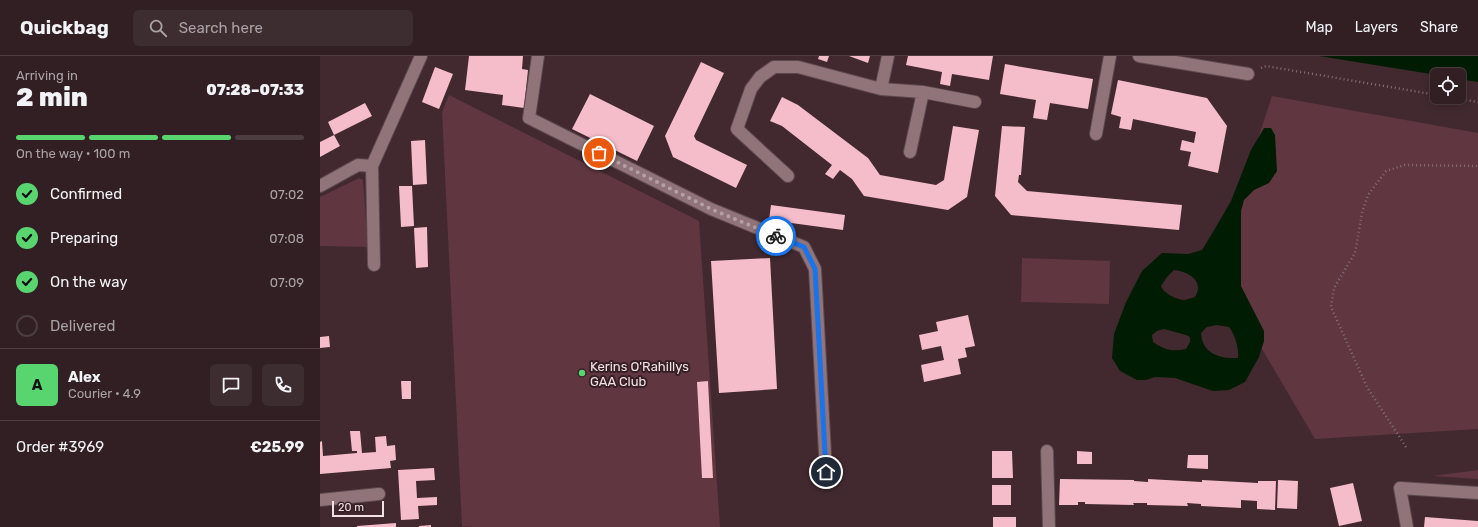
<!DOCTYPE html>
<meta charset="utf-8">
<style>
body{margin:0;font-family:Rubik,sans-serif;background:#3d2c30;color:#f1f3f6;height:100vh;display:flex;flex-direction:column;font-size:15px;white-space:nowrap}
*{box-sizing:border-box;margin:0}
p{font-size:13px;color:#a8a2a6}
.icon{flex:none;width:22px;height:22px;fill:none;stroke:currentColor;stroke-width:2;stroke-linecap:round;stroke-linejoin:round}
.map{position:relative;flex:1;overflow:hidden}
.panel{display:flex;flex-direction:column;background:#311f23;width:320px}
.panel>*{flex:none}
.buttons{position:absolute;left:1110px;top:12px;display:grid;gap:8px}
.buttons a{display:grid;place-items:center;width:36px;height:36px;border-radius:6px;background:#311f23;box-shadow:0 2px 10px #0003,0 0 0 1px #4c3d41;font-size:20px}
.scale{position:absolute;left:12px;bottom:10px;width:52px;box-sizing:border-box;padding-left:4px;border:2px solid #f1e1e4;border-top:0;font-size:11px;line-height:14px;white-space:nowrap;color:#f1e1e4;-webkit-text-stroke:3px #362025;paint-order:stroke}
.pin{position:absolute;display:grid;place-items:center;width:34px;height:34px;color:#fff;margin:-17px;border:2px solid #fff;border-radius:50%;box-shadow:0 1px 4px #0007}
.courier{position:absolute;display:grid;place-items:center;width:40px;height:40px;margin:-20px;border:3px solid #1a73e8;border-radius:50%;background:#fff;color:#222;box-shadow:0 1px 5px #0007}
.headline em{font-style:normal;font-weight:800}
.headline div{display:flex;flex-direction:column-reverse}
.headline{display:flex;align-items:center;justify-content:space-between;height:68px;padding:0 16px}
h1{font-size:26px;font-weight:800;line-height:30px}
.bar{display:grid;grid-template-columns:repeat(4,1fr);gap:6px 4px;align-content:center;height:48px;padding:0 16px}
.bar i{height:5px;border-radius:3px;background:#4c3d41}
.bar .active{background:#59d56f}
.bar p{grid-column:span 4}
.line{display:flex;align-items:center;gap:10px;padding:0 16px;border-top:1px solid #4c3d41}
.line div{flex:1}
.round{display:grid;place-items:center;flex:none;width:42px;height:42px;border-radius:6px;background:#3d2c30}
ol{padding:0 16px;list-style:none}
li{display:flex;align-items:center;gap:12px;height:44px}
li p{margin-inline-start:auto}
li .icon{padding:4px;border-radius:50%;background:#59d56f;color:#111;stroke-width:4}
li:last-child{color:#a8a2a6}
li i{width:22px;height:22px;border:2px solid #4c3d41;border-radius:50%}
header{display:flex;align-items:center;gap:24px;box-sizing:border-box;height:56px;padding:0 20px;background:#311f23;border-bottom:1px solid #4c3d41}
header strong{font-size:19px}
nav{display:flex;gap:22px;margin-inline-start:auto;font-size:14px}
.search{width:280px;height:36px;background:#3d2c30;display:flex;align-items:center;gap:10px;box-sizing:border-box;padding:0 14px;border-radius:6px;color:#a8a2a6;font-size:15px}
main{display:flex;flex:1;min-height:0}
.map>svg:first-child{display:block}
</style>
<header>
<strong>Quickbag</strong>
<div class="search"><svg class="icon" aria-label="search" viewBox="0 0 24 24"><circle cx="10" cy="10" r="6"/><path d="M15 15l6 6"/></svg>Search here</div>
<nav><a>Map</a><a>Layers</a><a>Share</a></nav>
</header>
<main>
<section class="panel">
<div class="headline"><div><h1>2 min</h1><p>Arriving in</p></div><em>07:28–07:33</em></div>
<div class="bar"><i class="active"></i><i class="active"></i><i class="active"></i><i></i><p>On the way · 100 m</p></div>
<ol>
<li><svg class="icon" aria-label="check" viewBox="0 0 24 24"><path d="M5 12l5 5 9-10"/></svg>Confirmed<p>07:02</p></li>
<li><svg class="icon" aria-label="check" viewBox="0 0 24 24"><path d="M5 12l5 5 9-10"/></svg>Preparing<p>07:08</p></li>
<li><svg class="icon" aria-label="check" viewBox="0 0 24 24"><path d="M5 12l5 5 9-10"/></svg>On the way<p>07:09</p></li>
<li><i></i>Delivered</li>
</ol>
<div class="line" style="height:72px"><b class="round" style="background:#59d56f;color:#111">A</b><div><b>Alex</b><p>Courier · 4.9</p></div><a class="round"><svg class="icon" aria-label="chat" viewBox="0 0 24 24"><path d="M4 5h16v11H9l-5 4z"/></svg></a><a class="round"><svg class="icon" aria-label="phone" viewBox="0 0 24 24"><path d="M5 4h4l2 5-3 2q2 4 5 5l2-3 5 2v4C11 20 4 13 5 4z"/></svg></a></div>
<div class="line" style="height:52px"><div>Order #3969</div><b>€25.99</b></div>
</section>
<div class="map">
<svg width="1158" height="471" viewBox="0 0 1158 471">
<rect width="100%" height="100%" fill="#41292f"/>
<path fill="#603640" d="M129,39L379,165L400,471H152L142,470L122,56Z
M952,40L1158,77V373L995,383L895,213Z
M39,122L43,124L48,191L0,190V141Z
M702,202L790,205L789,248L701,246Z
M1158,414V423L1113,420Z"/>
<path fill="#001d03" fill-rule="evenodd" d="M999,0H1158V26L1139,23V19H1117Z
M944,72H951L955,79L957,115L949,127L934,134L924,144L921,155V230L944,275V285L939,301L925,326L909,334L893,335L855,322L835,321L826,324H817L800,315L792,302L794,278L806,246L822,215L842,197L868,198L882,194L893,176L911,145L931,94ZM854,214C863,215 878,220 878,232C878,235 876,239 875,241C872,242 868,243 865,244C857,244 843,237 841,230L847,221ZM897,269L909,271C915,279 919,292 918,302C899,303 882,297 881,277L887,271ZM844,273L866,279L870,281V286L866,293C852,296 845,294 833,286L832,279L837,275Z"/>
<path fill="#f5bdc9" d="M149,0H203L202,13L208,14L204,52L182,49L183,39L145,34Z
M499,0H509L507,6L498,3Z
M529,0H550L548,7Z
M588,0H673L669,24L632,18L630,30L620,28L622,16L586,9Z
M381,6L404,17L374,80L376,84L427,109L416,132L353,101L345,80Z
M685,8L773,23L768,53L730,47L727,64L713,62L716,44L680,38Z
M115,11L133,18L119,53L102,46Z
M798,24L887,42L907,70L898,117L868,110L871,96L860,94L862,84L874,87L876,76L813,63L811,74L799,72L801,61L791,58Z
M270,38L334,70L317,105L252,73Z
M462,41L478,49L548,102L560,119L616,129L624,124L633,70L659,74L647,141L628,154L544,140L532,123L520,114L513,123L505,118L512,109L462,70L450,65Z
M45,47L52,60L14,79L8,66Z
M682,70L705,71L701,119H699L698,126L707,135L862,149L859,174L691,159L675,140Z
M14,79L20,90L0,101V86Z
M105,84L107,128L93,129L91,85Z
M79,130H92L94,170L81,171Z
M451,149L525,159L523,174L449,164Z
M107,171L108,211L96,212L94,172Z
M450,202L457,333L399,337L391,205Z
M648,259L655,290L645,292L647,301L638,303L641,318L604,326L601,309L624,304L621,290L602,294L599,279L618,275L616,266Z
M9,280L10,291L0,292V281Z
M81,325H91V343H82Z
M388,325L393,422H382L377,326Z
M30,375H40L42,397L56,396L55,381L66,380L67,390L75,389L76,404L70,405L71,412L0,418V386L2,385L3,400L37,397V395H32Z
M672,395H692L693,422H672Z
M757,395L772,396V408H757Z
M868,399H888V413L867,412Z
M114,412L115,424L96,425L97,442L117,441V449L98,450L99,463L81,464L78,414Z
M740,423L814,424V425L828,426V423L882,426V424L938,427V425H956L955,454L937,453V445L921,444V452L881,450V448L867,447L868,450L827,449V447H813L814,449L765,448V446H758V449H739Z
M958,424L978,425L977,453L957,452Z
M1033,427L1042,465L1019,470L1010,432Z
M672,429H691V449H672Z
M673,461H696V471H673Z
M1105,461L1158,465V471H1104Z
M76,467V471H37V470Z
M111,469V471H99V470Z"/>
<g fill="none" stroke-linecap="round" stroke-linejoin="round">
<g stroke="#5c484c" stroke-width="14">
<path id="minor" d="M218,0L209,62L391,153L484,191L495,213L506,416
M819,0L928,18
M561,33L603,36L655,46
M776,78L790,0
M590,96L603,36
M468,120L417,73L431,33L440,21L454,11H478L561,33L568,0
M0,130L38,109L52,110
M54,209L52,110L101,0
M727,395L729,471
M0,444L59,438
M1087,471L1080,432L1158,437"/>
</g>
<path stroke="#846f74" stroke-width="2.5" stroke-dasharray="1 3" stroke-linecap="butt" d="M941,12L946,10L1117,39
M1130,41L1158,46
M1086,391L1047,331L1011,251L1014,232L1035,197L1042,157L1048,139L1066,115L1085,109L1158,110"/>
<use href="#minor" stroke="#90747a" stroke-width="12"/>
</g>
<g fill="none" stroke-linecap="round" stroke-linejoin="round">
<path stroke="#b3a1a5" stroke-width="4" stroke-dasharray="0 7.2" d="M279,97L391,153L456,180"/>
<path stroke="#1a73e8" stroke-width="5" d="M456,180L484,191L495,213L506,416"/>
</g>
<circle fill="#59d56f" stroke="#362025" stroke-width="1.5" cx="262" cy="317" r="4"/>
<g text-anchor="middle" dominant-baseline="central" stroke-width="4" stroke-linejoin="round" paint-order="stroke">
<g font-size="13" fill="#f1e1e4" stroke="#362025" text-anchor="start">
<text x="270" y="310">Kerins O'Rahillys<tspan x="270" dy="15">GAA Club</tspan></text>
</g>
</g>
</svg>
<div class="buttons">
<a><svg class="icon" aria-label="locate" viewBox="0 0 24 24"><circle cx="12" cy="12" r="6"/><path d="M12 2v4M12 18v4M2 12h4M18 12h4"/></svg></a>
</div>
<div class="scale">20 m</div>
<div class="pin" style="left:279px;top:97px;background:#ea580c"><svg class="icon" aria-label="bag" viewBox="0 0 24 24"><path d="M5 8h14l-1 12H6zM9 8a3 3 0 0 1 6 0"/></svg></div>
<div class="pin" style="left:506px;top:416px;background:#1f2937"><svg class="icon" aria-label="home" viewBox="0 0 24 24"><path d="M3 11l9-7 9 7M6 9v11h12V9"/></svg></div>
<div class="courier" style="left:456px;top:180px"><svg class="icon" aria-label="bike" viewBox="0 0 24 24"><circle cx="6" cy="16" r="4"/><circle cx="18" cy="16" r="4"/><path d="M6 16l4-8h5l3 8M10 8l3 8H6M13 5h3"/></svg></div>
</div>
</main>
